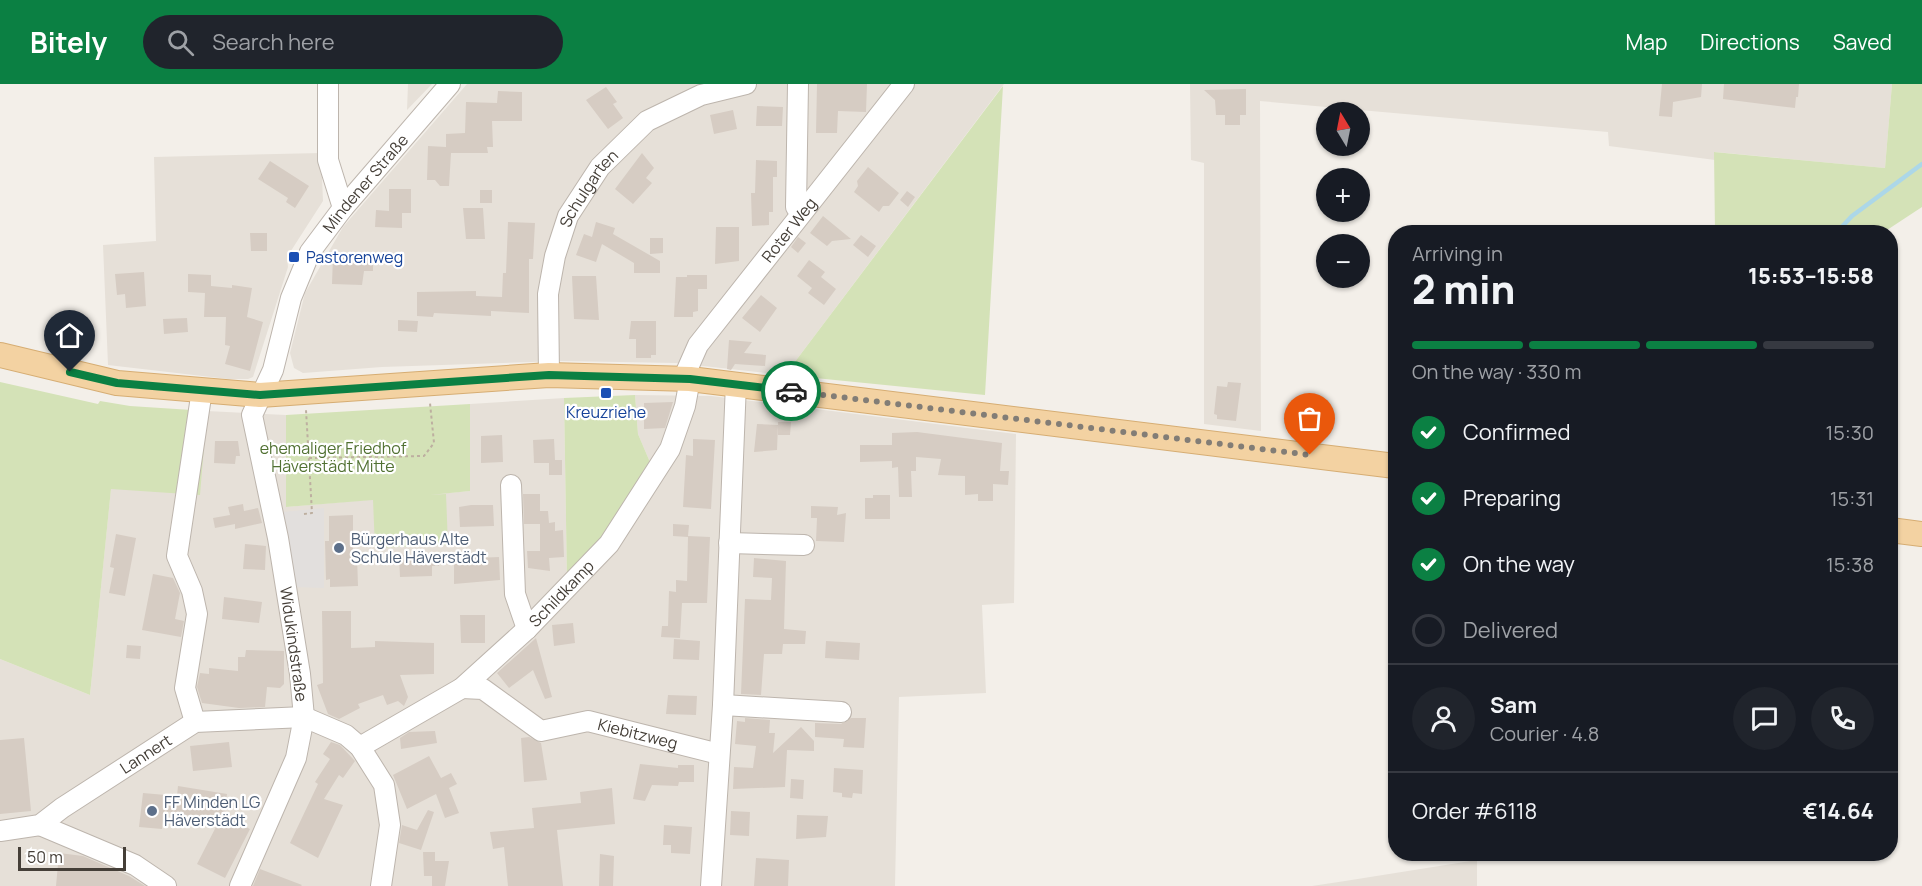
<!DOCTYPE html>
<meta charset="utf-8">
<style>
body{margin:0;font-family:Manrope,sans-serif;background:#20242c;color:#f1f3f6;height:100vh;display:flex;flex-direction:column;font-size:22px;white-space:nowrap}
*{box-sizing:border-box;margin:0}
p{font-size:20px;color:#9ea1a6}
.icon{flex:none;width:33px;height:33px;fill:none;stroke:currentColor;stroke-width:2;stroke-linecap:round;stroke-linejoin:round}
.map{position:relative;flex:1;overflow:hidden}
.panel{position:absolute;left:1388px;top:141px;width:510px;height:636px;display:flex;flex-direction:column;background:#171b24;border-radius:24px;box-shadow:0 2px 4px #0004}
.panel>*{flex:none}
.needle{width:39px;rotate:350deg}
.fabs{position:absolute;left:1316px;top:18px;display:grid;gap:12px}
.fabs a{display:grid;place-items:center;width:54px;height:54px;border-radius:50%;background:#171b24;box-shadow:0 2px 4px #0004;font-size:30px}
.scale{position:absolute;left:18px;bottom:15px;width:108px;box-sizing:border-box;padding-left:6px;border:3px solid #453f38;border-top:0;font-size:16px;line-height:21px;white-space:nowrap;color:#453f38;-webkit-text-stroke:4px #fff;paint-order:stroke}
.pin{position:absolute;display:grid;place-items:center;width:51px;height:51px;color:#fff;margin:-62px -26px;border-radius:50% 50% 50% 0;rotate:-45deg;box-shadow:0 0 6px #0007}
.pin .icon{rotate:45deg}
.courier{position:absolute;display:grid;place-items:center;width:60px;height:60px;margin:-30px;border:4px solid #0b8043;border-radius:50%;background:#fff;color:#222;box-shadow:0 2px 8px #0007}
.head em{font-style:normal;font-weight:800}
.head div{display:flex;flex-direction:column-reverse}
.head{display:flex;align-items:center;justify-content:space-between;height:102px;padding:0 24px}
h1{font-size:39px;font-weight:800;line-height:45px}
.bar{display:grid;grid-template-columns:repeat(4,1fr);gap:9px 6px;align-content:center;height:72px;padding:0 24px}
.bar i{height:8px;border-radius:4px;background:#363941}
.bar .current{background:#0b8043}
.bar p{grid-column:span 4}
.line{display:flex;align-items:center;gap:15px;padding:0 24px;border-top:2px solid #363941}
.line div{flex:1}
.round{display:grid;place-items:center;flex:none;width:63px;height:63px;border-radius:32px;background:#20242c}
ol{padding:0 24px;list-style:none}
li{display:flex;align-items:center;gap:18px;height:66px}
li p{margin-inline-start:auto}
li .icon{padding:6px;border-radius:50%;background:#0b8043;color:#fff;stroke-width:4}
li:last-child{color:#9ea1a6}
li i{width:33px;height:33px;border:3px solid #363941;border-radius:50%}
header{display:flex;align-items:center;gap:36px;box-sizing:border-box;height:84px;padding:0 30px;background:#0b8043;color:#fff}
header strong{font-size:28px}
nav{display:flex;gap:33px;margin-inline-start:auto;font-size:21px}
.search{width:420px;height:54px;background:#20242c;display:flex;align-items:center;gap:15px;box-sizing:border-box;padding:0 21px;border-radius:33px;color:#9ea1a6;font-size:22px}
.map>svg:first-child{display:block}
</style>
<header>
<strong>Bitely</strong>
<div class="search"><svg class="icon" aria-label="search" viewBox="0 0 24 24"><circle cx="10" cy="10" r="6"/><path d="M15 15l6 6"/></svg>Search here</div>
<nav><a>Map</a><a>Directions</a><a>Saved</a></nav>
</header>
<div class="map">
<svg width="1922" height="802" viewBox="0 0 1922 802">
<rect width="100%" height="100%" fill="#f3efe9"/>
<path fill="#e6e0d8" d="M408,0H432L407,26Z
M467,0H1004L785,291L676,279L561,277L382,283L303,289L294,284L290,269L305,209L343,143Z
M1190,0H1892L1885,84L1715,68V76L1609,62L1608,48L1260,17L1261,347L1204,340V79L1191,76Z
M321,69L323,117L287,173L288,183L253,293L248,295H228L108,281L103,161L156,157L154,73Z
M635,311L711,312L1016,350L1014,519L982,521L986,609L899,613L895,802H0V575L90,611L111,404L207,327L286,331V423L470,407V320L564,314L567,497L658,397L638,350Z
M1477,776V802H1312L1345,797Z"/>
<path fill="#d4e2b7" d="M1892,0H1922V123L1884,148H1715L1714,68L1885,84Z
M1003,2L985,311L785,291Z
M0,298L98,320L100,317L130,322L207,327L200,411L111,405L90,611L0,575Z
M635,311L638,350L658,397L567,497L564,314Z
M470,320V407L430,411L446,410L448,461L375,464L373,416L286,423V331Z"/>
<path fill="#e2dfdd" d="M324,424V504L294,503L283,428Z"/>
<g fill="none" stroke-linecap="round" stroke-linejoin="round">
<path stroke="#acd7e8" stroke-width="4.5" d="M1837,148L1852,132L1922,80"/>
</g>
<path fill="#d6ccc3" d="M817,0H867L866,28L838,27L837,49H816Z
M1662,0H1702L1701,13L1673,18L1672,33L1659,32Z
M1724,0H1799L1798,13H1796L1795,24L1723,15Z
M606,3L617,18L613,20L623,34L608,45L586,16Z
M1246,5V31H1240V41H1225V31H1216L1215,16L1204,6Z
M498,7L522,8V37H492L493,63H487L488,69H451L449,102H440L435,96H427L428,62L446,63V50L465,49L466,18L497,19Z
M757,22L783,23L782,42H756Z
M733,26L737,45L714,50L710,31Z
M642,69L654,84L646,94L652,99L633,120L615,105Z
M756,76L777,77V93H773V128H769V141L752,142L751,109H755Z
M270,77L309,102L295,124L286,118L288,114L258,95Z
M868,83L899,109L889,122H883L879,128L854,108L858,102L857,97Z
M389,105H411V129H402V144L375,143L376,126L389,127Z
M480,106H492V119H480Z
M907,107L915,113L908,123L900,116Z
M463,124H483L485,155H466Z
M823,132L851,155L832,157L827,162L810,149Z
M508,138L535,139L533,175H529V229L491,227V232L434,229L433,233L417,232V208L476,207V212L502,213L503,189H506Z
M596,138L615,144L613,150L660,177V189H634V179L602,160L596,178L576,171L584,150L592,153Z
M716,143H739V177L715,180Z
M250,149H267V167H251Z
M861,151L876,162L868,173L853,161Z
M798,153L806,159L798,169L791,163Z
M650,154H663V169L650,170Z
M333,172L373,173V187H364L362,201L332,200Z
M809,176L825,188L821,193L836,205L824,221L808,209L812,204L797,192Z
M144,188L146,222L126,224L125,210L117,211L115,190Z
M188,190L211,191V202L232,204V201L252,204L247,233L263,238L250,287L225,280L230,262L225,261L226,233H204L205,209L188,208Z
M687,191H707V205H698V227L693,228V233H674L676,193H687Z
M572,192H596L599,236L574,235Z
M761,211L777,224L760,248L742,234Z
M187,234L188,248L164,250L163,235Z
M398,236L418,237L417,248L398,247Z
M631,237H656V271H651V274H636V255H629Z
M729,256L752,258L744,269L766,271L765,282L735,280L731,286L727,285Z
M1228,298L1241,299L1236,337L1217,335V331L1214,330L1217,302L1227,303Z
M673,318L665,344L644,345V319Z
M778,338H791L790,351H778Z
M757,340L778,341L777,366L754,368Z
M917,348L1002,359L1000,387H1009L1008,401L993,400V417H978V410L965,411V392L938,391L941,375L916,373V387H911L912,413H899L898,383L892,384V377L860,378V361H892V349Z
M502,351L503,378L481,379V352Z
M554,355L555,376H562V391H549V379H534L533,356Z
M693,355L715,356L711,425L683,423L686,371L693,372Z
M215,357H238L240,372H236L235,380L214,379Z
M523,410H540V427H548L549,439L555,438V447L563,446L564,473L549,474L550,487L528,484L527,467H540V440H524Z
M873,411H890V435H865V414H873Z
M243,420L244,427L258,424L262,439L235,445V440L215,444L213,434L230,431L228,423Z
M471,421H493L494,442L460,443L459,423Z
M811,422L838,423L837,431L846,429L844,458L816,457L817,434H811Z
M353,431V472H357L358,502L330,503V495L326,496L325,457H329V432Z
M673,440L689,441L688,452L710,453L707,519H682L680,554L661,553L662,542H668L669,507L676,508V496L687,497L688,453L673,452Z
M116,450L136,454L125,512L109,509L114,484L110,483Z
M245,460L266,462L265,486L243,485Z
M439,470V482H432V492L400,493L399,471Z
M499,473L500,496L454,500V475Z
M754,474L786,477L784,545L806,547L805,560H783L782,570H764L761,611L741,610L745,515L771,516L772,494L753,493Z
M153,490L173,494L180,509L175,535L184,537L181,553L142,546Z
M224,513L262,518L259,539L222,535Z
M322,527H351V564L375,563V557L434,559V590L400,591L408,613L404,622L398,617L387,621L383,611L358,620L360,624L339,635L328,630L317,601L323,599Z
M460,531H485V559H461Z
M573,539L575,559L554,562L552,541Z
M536,554L552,613L545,615L533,586L509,604L497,589Z
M674,555L700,557L699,576L673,575Z
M826,557L860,559L859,576L825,574Z
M127,561L141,562L140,575L126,574Z
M246,566L284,567V600L280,604L267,603L265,623L239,624L202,619L197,603L200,589L209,590V584L238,587V573H245Z
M668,611L697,612L696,631L666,630Z
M745,634L770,636L769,649H775L773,669L801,643L814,657V667L787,666L785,703L733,705L734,683L753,684L756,662L735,660L737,637L745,638Z
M851,634H866L864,664L843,663L844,655L815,653V639L841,640Z
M435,647L437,659L401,665L400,654L409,648Z
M529,653L541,659L547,696L524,698L521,654Z
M24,654L31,727L0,730V656Z
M229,658L232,683L193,687L190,662Z
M331,658L340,661L355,677L343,694L339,691L324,715L343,721L318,774L290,759L318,700L315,698L330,675L323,670Z
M429,672L441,694L451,689L457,700L449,704L459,729L445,734L436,710L407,725L393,691Z
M640,680L678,684V681H694V698H679L678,702L652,701L645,717L633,715Z
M834,684L863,686L862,710L853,709L852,714L842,713V709L833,708Z
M791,695L804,696L803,715L790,714Z
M178,702L227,710L224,732L250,745L225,794L197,780L219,737L164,727L162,745L139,743L143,709L177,712Z
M612,704L615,740L557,746L563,802H508L504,763L493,765L490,748L534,744L532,724L581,719L580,708Z
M428,726L434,728L421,766L399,759L402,741L417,746Z
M731,727L750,728L749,752L730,751Z
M797,731L828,732L826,753L796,755Z
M664,741L692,743L690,770L671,769V761H663Z
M423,768H435V777H449L445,802H432V792H424Z
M59,769L83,772L129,792L145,802H56Z
M600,770L614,772L613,802H599Z
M756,774L789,776L788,802H754Z
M260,785L302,801L301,802H253Z"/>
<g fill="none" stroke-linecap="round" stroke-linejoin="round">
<g stroke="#bdb5ad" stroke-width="22">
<g id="minor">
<path d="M328,0V76L343,124"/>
<path d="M798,0L796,123L800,129"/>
<path id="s1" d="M549,291L548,210L555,172L568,132L600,83L647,37L701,11L746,0"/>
<path id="s2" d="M683,295L698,261L904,0"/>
<path d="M511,401L515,510L527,545"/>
<path d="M729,459L804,461"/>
<path id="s3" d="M462,604L483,605L541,647L588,637L719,670"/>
<path d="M723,621L841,628"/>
<path d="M195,638L185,604L197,530L192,507L177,472L202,306"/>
<path id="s4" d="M360,663L462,604L527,545L609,460L670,365L685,322L690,295"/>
<path d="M40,741L135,781L166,802"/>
<path id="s5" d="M0,747L40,741L62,724L195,638L304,633L346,651L360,663L384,701L390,741L381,802"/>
<path id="s6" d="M240,802L296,674L304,633L300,590L278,454L252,331L273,286L291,214L310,168L343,124L450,0"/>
<path d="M711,802L723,621L736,299"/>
</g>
</g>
<g stroke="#d6ad73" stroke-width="26">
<path id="major" d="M0,271L117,299L260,311L549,291L690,295L1395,382
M1890,446L1922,450"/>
</g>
<path stroke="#bdafa0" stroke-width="2" stroke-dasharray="3 3" stroke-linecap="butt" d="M309,374L424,372L434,359L430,319
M304,430L312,429L306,326"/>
<use href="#minor" stroke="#fff" stroke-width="20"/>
<use href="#major" stroke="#f3d2a2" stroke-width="24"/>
</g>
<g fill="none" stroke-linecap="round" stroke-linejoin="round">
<path stroke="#827d76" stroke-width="6" stroke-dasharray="0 10.8" d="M791,307L1310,371"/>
<path stroke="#0b8043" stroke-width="8" d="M70,288L117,299L260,311L549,291L690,295L791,307"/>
</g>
<g fill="#1a4fb4" stroke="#fff" stroke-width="2">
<rect x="288" y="167" width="12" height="12" rx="3"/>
<rect x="600" y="303" width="12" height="12" rx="3"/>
</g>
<g fill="#5c6f8a" stroke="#fff" stroke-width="2">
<circle cx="339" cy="464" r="6"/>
<circle cx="152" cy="727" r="6"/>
</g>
<g text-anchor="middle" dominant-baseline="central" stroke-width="4.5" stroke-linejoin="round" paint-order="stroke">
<g font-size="16" fill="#453f38" stroke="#fff">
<text stroke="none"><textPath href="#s6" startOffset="750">Mindener Straße</textPath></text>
<text stroke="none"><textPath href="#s1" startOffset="196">Schulgarten</textPath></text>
<text stroke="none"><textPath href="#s2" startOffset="184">Roter Weg</textPath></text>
<text stroke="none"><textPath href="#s4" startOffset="255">Schildkamp</textPath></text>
<text transform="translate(294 560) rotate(82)">Widukindstraße</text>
<text stroke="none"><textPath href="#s3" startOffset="192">Kiebitzweg</textPath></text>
<text stroke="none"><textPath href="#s5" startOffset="168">Lannert</textPath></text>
</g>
<g font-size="16" fill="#164399" stroke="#fff" text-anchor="start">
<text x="306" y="173">Pastorenweg</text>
<text x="606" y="328" text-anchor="middle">Kreuzriehe</text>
</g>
<g font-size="16" fill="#517132" stroke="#fff">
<text x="333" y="364">ehemaliger Friedhof<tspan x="333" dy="18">Häverstädt Mitte</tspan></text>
</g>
<g font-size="16" fill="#4e5e75" stroke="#fff" text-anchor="start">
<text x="351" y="455">Bürgerhaus Alte<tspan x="351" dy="18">Schule Häverstädt</tspan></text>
<text x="164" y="718">FF Minden LG<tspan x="164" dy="18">Häverstädt</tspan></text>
</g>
</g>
</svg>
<div class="fabs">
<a><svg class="needle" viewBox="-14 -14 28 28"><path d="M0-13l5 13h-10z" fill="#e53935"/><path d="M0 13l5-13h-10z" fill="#9ea1a6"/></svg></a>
<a>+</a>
<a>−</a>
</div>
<div class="scale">50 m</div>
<div class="pin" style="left:1310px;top:371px;background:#ea580c"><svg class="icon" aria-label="bag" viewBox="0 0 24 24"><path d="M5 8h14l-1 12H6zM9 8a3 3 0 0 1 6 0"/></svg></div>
<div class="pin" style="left:70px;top:288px;background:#1f2937"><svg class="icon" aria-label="home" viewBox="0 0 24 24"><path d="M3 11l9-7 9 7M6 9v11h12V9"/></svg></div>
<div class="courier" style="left:791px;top:307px"><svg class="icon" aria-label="car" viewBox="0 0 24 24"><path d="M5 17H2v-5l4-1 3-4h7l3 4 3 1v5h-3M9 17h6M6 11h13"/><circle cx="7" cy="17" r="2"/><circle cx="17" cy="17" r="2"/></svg></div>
<section class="panel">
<div class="head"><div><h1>2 min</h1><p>Arriving in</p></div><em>15:53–15:58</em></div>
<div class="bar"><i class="current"></i><i class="current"></i><i class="current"></i><i></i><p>On the way · 330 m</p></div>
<ol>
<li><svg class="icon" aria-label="check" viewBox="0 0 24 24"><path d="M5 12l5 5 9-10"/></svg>Confirmed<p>15:30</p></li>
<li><svg class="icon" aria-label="check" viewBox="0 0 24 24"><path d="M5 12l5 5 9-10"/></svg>Preparing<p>15:31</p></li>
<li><svg class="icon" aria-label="check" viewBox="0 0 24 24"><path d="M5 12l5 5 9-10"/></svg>On the way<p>15:38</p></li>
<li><i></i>Delivered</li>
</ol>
<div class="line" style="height:108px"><a class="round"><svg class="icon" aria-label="person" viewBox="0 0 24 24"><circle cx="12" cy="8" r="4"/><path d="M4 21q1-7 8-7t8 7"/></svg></a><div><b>Sam</b><p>Courier · 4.8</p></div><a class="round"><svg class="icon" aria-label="chat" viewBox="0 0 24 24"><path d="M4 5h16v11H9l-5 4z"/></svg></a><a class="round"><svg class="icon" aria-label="phone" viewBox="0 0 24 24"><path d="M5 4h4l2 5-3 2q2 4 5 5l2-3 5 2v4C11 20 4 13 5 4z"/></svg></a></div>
<div class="line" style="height:78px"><div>Order #6118</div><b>€14.64</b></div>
</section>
</div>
